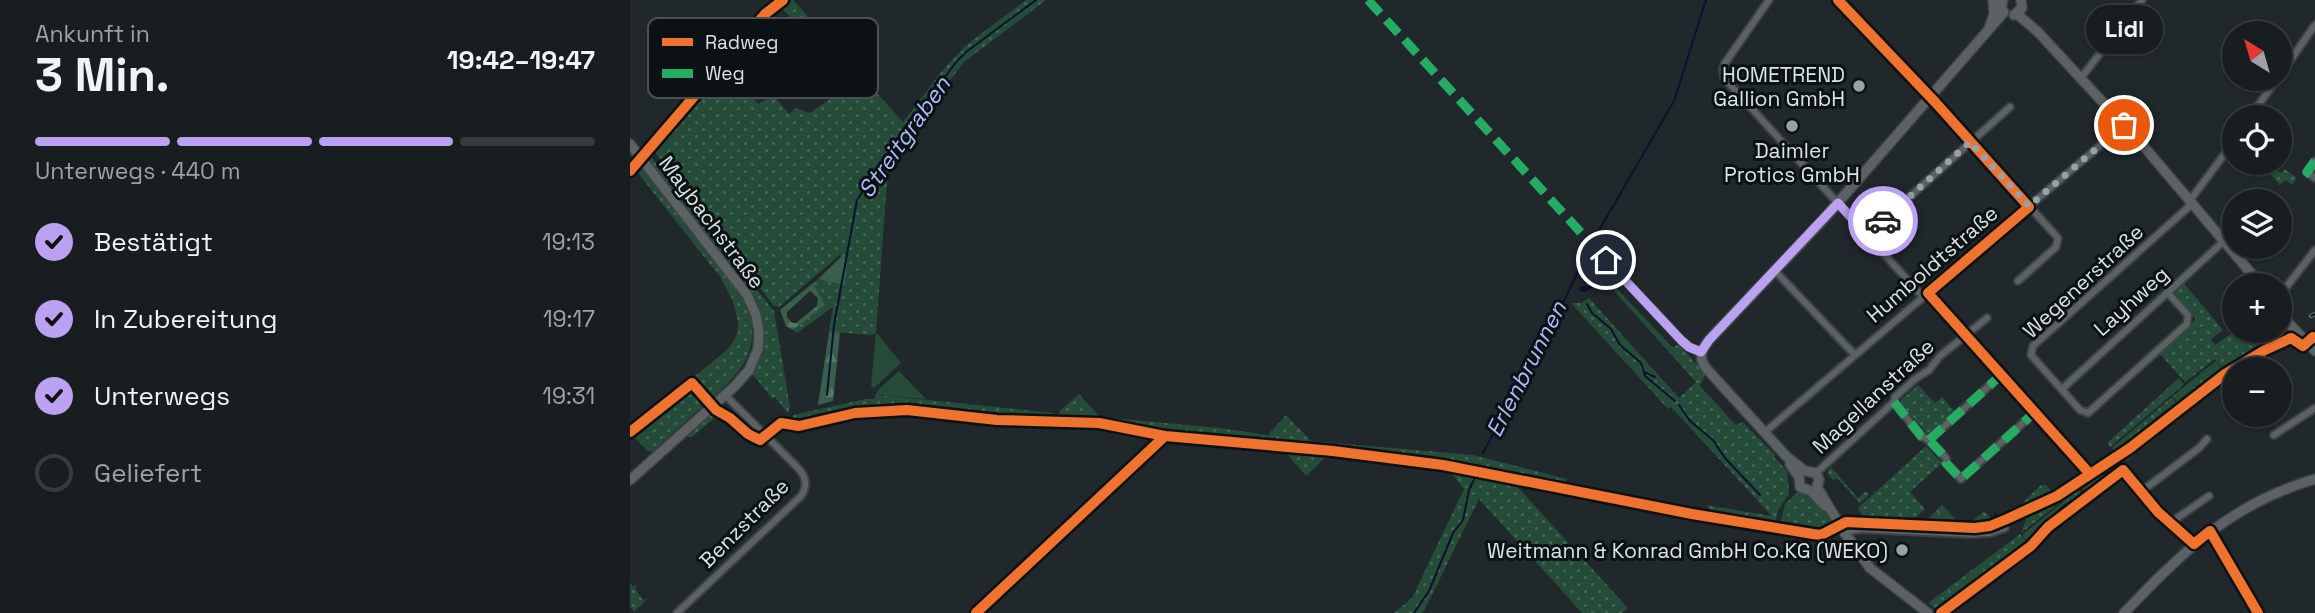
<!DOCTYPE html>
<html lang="de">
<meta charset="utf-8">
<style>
body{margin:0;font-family:"Space Grotesk",sans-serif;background:#212729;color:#f1f3f6;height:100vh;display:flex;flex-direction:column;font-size:26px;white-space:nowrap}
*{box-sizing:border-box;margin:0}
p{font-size:23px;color:#9fa2a5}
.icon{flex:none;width:38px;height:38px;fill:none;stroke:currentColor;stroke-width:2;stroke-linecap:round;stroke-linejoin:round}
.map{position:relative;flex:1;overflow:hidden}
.panel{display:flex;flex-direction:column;background:#181e20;width:630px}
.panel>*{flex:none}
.needle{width:46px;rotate:323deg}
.tools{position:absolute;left:1592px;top:21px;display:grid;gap:14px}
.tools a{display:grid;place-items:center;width:70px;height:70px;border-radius:50%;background:#181e20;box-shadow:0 2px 5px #0004,0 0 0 2px #363c3e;font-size:35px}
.pin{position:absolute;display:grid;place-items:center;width:60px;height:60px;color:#fff;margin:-30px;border:4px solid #fff;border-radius:50%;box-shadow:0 2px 7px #0007}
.courier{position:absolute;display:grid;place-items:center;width:70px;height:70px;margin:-35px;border:5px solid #bca0f2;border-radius:50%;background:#fff;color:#222;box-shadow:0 2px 9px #0007}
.bubble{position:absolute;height:49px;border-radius:24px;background:#181e20;box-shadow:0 2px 5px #0004,0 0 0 2px #363c3e;font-size:23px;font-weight:700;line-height:49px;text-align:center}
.head em{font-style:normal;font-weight:700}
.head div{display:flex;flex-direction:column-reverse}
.head{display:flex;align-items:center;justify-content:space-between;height:119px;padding:0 35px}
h1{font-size:46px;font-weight:700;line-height:52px}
.bar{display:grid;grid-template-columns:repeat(4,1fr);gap:10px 7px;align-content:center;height:84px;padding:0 35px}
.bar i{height:9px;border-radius:5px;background:#363c3e}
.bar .selected{background:#bca0f2}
.bar p{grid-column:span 4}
ol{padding:0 35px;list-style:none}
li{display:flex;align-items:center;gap:21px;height:77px}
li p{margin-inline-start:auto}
li .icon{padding:7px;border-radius:50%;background:#bca0f2;color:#111;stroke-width:4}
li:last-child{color:#9fa2a5}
li i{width:38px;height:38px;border:4px solid #363c3e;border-radius:50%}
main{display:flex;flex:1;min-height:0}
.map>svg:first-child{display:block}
</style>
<main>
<section class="panel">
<div class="head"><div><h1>3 Min.</h1><p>Ankunft in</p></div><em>19:42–19:47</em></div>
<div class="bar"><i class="selected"></i><i class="selected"></i><i class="selected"></i><i></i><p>Unterwegs · 440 m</p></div>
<ol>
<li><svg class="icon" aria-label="check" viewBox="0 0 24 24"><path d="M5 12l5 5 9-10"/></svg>Bestätigt<p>19:13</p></li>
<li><svg class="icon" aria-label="check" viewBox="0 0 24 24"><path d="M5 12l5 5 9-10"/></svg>In Zubereitung<p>19:17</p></li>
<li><svg class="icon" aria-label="check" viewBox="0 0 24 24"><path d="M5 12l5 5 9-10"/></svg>Unterwegs<p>19:31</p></li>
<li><i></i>Geliefert</li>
</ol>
</section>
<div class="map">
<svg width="1685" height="613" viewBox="0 0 1685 613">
<defs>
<pattern id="grass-dots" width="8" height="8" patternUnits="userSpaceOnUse" patternTransform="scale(1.75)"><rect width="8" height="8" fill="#244c39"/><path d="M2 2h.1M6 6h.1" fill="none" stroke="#436656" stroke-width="1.8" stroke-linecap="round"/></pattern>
<pattern id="forest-firs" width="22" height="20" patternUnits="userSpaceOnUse" patternTransform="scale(1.75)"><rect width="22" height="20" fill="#375f4b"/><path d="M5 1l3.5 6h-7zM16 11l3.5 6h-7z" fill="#537665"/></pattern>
<pattern id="park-crowns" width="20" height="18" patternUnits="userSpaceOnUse" patternTransform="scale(1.75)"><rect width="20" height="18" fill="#244c39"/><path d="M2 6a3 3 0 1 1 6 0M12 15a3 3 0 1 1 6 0" fill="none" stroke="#436656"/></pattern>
<pattern id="water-rules" width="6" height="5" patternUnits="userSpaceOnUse" patternTransform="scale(1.75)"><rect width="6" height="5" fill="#0d1130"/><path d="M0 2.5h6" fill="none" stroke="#30334e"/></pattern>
</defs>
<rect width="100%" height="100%" fill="#20282b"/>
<path fill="url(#grass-dots)" d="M155,0H163L273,122L312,71L335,46L396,0H416L334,62L266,151L258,168L246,332L243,335L199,332L203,307L167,333L163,330L195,305L183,283L188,279L215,284L217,258L211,257L210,255L149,307L144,306L22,149L96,62L128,104L143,95L159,114L166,108L180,113L204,96L200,90L214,78L149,5Z
M19,154L144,311L160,407L158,413L145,397L142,399L122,373C137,347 137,324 124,297L18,161Z
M1630,163H1637L1651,173L1655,169L1667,178L1662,185L1656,180L1650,185Z
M8,164H12L114,297C134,346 116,368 80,400L66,383L64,377L98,349L104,340L108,332V323L103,301L90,277L4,168Z
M979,280L1041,346L1044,347L1049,344L1075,374L1070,386L1106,425L1113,422L1145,455L1144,457L1157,471L1159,494L1148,510L1146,520L1139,525L1085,515L1076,505L1142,516L1041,407L1038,409L941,303H951L959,298L1049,398L1066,382L976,282Z
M1552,281L1593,330L1581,339L1585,345L1605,331H1615L1613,333L1621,345L1640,332L1642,334L1650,330L1657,338L1633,349L1596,373L1585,359L1555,382L1529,353L1566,319L1543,295V290Z
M1661,342L1616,369H1606L1637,350Z
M1586,361L1594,373L1550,406L1543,396Z
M1596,376L1599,381L1556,413L1552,408Z
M1549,378L1554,384L1549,389L1480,447L1477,443Z
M60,384H63L77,402L22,452L18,451L2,435V432Z
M1288,385L1305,403L1312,397L1325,412L1302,434H1297L1271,404V400Z
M247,391L250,395L424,413L419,420L368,418L295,408L260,407L205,415L167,425L160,422L163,415L235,399H244Z
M449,394L470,417L590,428L638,435L656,415L681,441L843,455L937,479L935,487L787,459L539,434L469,421L432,420L429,414L430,411Z
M1542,397L1549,407L1487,454L1482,448L1483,447Z
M1550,410L1553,415L1496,461L1493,454Z
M84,411L104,424L99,425L88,415L62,437L55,436Z
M1296,446L1312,463L1280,492L1295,509L1280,523L1235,521L1228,508Z
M652,448L695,452L696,457L676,476Z
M1487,459H1492L1494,463L1490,460L1486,463V469L1480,474L1477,470L1472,474L1475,478L1459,490H1454L1449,484L1461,475L1464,478Z
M1201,467L1228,498L1236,491L1239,495L1230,503L1207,478L1203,480L1197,473Z
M817,468L883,482L998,608L992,613H952L849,499L794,611L791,613H764L782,598L834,489Z
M1415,484L1425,495L1377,518L1411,485L1413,486Z
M1445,486L1451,493V497L1444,503L1441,499L1428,509L1431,513L1409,530L1399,542L1392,535L1433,502L1429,497Z
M1168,492C1188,497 1192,507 1203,523L1188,532L1150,525L1155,504Z
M1427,497L1431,502L1391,533L1396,520L1394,516L1390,515Z
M1354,511L1365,523L1337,526Z
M1377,521L1364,528L1348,531L1236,524L1349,529Z
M1390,534L1398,543L1307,610L1298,603Z
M0,582L3,587L7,584L5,589L13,600L18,598L4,612L0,606Z"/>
<path fill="url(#forest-firs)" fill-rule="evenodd" d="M211,257L217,258L215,285L188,279Z
M183,283L195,305L163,330L156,326L150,310ZM180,291L188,298L187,306L166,323H162L157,317V312Z
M199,332L210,333L203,401L188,405Z"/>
<path fill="url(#park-crowns)" d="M1312,505L1332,526L1292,524Z"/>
<path fill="#244c39" d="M246,332L271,363L244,388L241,386Z
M1586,362L1594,373L1577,385L1569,374Z
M269,371L296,399L250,395L247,391Z"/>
<path fill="url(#water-rules)" d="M965,271L971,274L970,281L952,295L949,289L957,276Z"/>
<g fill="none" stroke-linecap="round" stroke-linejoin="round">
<path stroke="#0d1130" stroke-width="2" d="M964,239L1044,101L1076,0
M957,304L962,313L981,329L990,345L1011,363L1015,376L1045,401
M1014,372L1025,377
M197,395L204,325L227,200L261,149L327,61L336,52L406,0
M1049,405L1060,421L1083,440L1095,458L1130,495
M853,453L937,295L959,248
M1365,513L1367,518
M784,613L799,591L823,533L833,520L839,490L846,475"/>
<g stroke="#3c4345" stroke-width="10">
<path id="street" d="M1139,0L1095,63L1093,69L1094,78L1293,297
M1208,0L1306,103L1428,238L1426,247L1388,281
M1650,75L1685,25
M1450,79L1512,0
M1620,117L1647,79
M1685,161L1677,172L1685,178
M1561,199L1605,140
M1237,235L1380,107
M965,248L1051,340L1059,347L1071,352
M1327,268L1494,125
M1145,271L1225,355
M1537,292L1558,315L1557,324L1458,413L1450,410L1401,355L1403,346L1563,203
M1650,295L1685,250
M1432,389L1595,240
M1264,402L1291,436L1299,440L1316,458V463L1331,479L1404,413L1336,337
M1135,432L1324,271
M1644,435L1685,408
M1299,440L1370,376
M1186,473L1264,402L1265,397L1285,379L1299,370L1310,356L1357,318
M1512,491L1569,448L1577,439
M1540,523L1579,496
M1580,531L1628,613
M1214,532L1231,529L1340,534L1360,533L1375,528
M47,613L171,496C178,485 176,477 168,468L95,395
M1311,613L1401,546L1418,527L1491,470L1497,473L1528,512L1564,544"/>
</g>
<g stroke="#3c4345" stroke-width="12">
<path id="secondary" d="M1373,0L1371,7L1374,12
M1387,14L1408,32L1516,149L1631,285
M1384,15L1392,8L1391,0
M1360,25L1364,14L1363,0
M0,144L117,295L126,315L129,332L128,349L119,370L105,386L0,480
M1650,314L1685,351
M1160,464L1169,477L1170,487L1181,491L1195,506
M1298,613L1240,568L1214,532L1187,487L1189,480L1186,473L1175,471L1156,456L1075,367C1068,356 1072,349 1079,340L1192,221L1374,12
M1494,613C1553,552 1600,504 1685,479"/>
</g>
<use href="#street" stroke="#5c6264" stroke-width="6"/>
<use href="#secondary" stroke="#5c6264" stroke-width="9"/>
<g stroke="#5c6465" stroke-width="4.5">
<path id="rail" d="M1681,316L1685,314"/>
</g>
<use href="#rail" stroke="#0c1214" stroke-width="2" stroke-dasharray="5" stroke-linecap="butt"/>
<path stroke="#26ab63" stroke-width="9" stroke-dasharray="18 9" stroke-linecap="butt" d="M738,0L965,248
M1685,161L1677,172L1685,178
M1264,402L1291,436L1299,440L1316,458V463L1331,479L1404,413
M1299,440L1370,376"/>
<g stroke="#0c1214" stroke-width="15">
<path id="cycleway" d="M1208,0L1306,103L1399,207L1298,293L1460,474
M0,171L135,14L153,0
M0,432L62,383L86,410L100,418L118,434L130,440L151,423L169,426L225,413L277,410L367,420L469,423L535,436L703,451L813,465L1062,514L1183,534L1191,535L1216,522L1345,528L1360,526L1377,519L1427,496L1500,448L1595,374L1635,350L1661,338L1673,346L1683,337L1685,338
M1493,470L1528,512L1564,544L1580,531L1628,613
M346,613L535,436
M1311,613L1401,546L1418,527L1493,470"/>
</g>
<use href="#cycleway" stroke="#ef722f" stroke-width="10"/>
</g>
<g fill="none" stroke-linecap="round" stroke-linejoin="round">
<path stroke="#98a1a4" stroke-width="7" stroke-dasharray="0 12.6" d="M1253,221L1340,142L1399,206L1494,125"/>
<path stroke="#bca0f2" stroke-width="9" d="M976,260L1051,340L1059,347L1071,352L1079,340L1208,203L1237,235L1253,221"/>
</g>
<g fill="#98a1a4" stroke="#0c1214" stroke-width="2.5">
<circle cx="1229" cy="86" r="7"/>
<circle cx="1162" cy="126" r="7"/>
<circle cx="1272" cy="550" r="7"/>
</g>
<g text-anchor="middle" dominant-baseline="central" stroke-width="6" stroke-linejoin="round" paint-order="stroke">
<g font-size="21" fill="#d9e2e5" stroke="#0c1214" text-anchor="end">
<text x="1215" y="74">HOMETREND<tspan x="1215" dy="24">Gallion GmbH</tspan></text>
<text x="1162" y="150" text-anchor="middle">Daimler<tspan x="1162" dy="24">Protics GmbH</tspan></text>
<text x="1258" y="550">Weitmann &amp; Konrad GmbH Co.KG (WEKO)</text>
</g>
<g font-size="21" fill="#d9e2e5" stroke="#0c1214">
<text transform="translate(82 222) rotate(53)">Maybachstraße</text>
<text transform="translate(1302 264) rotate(-41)">Humboldtstraße</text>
<text transform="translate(1453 281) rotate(-43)">Wegenerstraße</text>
<text transform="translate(1501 301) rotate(-42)">Layhweg</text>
<text transform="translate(1243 396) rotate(-43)">Magellanstraße</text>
<text transform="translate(114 523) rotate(-45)">Benzstraße</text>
</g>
<g font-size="23" font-style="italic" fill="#abbbfc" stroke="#0c1214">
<text transform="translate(274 137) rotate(-55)">Streitgraben</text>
<text transform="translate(896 369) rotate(-63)">Erlenbrunnen</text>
</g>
</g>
<rect x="18" y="18" width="230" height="80" rx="10" fill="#0c1214" stroke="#4a5053" stroke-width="2"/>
<rect x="32" y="38" width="31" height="8" fill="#ef722f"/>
<rect x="32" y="69" width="31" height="9" fill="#26ab63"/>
<g font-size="19" fill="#d9e2e5">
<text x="75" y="49">Radweg</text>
<text x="75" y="80">Weg</text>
</g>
</svg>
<div class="tools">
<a><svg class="needle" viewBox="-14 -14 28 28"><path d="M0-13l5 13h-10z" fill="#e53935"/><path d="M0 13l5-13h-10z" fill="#9fa2a5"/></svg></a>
<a><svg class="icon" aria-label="locate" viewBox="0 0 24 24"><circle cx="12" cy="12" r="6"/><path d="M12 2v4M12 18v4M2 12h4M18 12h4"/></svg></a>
<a><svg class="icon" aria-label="layers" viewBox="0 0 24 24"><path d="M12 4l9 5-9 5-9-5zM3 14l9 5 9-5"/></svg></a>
<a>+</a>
<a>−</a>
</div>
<div class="pin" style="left:1494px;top:125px;background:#ea580c"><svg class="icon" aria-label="bag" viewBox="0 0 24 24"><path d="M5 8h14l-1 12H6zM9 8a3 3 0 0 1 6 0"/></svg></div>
<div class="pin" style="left:976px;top:260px;background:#1f2937"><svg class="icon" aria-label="home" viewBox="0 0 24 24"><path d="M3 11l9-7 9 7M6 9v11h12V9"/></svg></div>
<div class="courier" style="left:1253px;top:221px"><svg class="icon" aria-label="car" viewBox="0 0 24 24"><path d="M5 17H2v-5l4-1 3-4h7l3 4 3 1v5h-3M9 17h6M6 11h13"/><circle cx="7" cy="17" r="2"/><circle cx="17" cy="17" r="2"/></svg></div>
<div class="bubble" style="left:1456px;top:5px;width:77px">Lidl</div>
</div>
</main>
